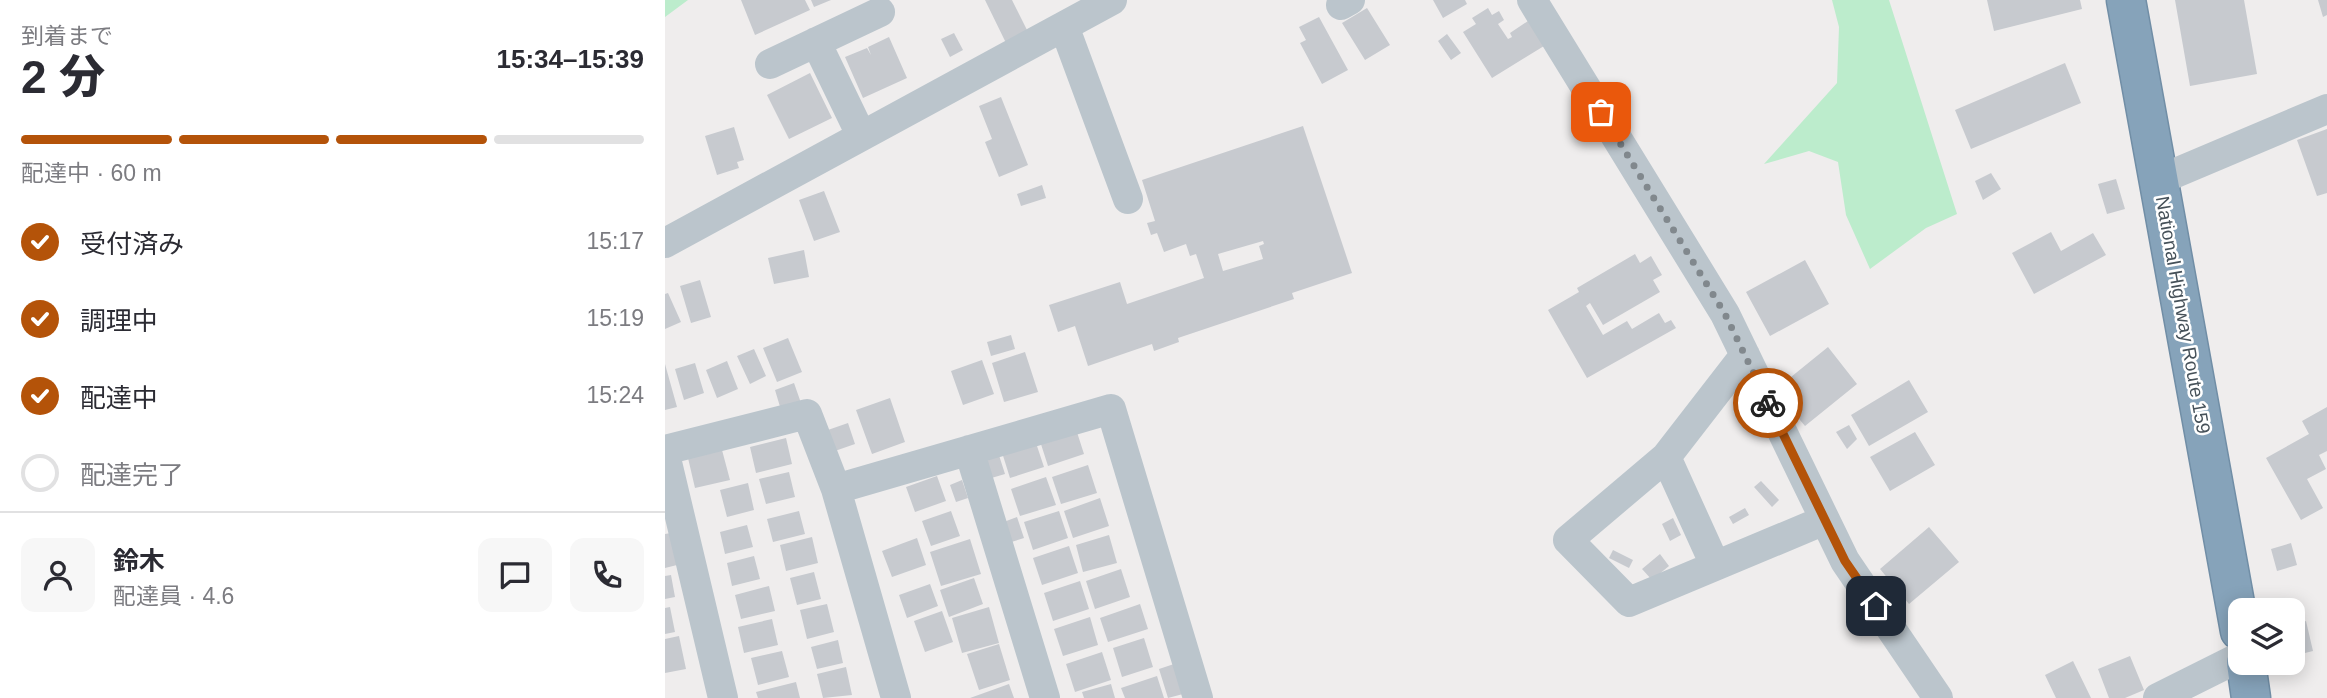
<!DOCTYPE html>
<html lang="ja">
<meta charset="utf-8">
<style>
body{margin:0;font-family:Helvetica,"Noto Sans JP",sans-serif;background:#f7f7f7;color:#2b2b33;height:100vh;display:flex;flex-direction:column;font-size:26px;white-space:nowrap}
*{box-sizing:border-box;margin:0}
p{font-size:23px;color:#7c7c81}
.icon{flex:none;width:38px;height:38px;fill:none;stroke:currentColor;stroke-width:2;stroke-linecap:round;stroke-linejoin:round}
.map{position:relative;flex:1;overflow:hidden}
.panel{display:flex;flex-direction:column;background:#fff;width:665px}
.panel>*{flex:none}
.fabs{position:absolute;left:1563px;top:598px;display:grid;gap:14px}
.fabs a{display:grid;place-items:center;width:77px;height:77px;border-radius:14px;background:#fff;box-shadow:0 4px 18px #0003;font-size:35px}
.pin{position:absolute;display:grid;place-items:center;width:60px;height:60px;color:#fff;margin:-30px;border-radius:14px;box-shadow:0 4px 10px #0006}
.courier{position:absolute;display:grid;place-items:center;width:70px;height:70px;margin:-35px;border:5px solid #b45309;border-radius:50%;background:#fff;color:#222;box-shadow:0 2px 9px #0007}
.headline em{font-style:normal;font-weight:800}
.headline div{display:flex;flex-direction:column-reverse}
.headline{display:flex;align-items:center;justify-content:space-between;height:119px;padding:0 21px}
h1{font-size:46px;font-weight:800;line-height:52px}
.bar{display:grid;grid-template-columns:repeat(4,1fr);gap:10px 7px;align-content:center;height:84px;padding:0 21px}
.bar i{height:9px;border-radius:5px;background:#e1e1e2}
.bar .selected{background:#b45309}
.bar p{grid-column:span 4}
.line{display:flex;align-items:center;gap:18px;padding:0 21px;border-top:2px solid #e1e1e2}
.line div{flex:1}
.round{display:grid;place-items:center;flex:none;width:74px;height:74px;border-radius:14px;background:#f7f7f7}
ol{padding:0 21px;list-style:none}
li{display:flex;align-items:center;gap:21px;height:77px}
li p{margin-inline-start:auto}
li .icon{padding:7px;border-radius:50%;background:#b45309;color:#fff;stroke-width:4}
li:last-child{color:#7c7c81}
li i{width:38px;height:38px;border:4px solid #e1e1e2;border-radius:50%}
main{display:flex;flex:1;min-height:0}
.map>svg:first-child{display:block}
</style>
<main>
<section class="panel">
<div class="headline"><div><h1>2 分</h1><p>到着まで</p></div><em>15:34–15:39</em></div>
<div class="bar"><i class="selected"></i><i class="selected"></i><i class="selected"></i><i></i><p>配達中 · 60 m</p></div>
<ol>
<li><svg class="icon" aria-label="check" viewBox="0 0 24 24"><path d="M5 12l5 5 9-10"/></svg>受付済み<p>15:17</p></li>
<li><svg class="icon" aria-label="check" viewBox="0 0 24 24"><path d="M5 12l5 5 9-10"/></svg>調理中<p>15:19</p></li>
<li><svg class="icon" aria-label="check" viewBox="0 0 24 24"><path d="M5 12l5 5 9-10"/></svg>配達中<p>15:24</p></li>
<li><i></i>配達完了</li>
</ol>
<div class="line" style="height:126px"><a class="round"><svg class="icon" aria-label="person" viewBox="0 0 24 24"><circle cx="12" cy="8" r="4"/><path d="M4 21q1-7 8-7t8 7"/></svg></a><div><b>鈴木</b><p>配達員 · 4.6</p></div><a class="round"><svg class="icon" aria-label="chat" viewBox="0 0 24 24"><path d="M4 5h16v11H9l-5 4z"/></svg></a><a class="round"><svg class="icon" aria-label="phone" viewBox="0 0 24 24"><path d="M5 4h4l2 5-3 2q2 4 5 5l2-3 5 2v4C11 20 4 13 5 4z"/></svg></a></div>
</section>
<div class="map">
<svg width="1662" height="698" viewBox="0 0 1662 698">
<rect width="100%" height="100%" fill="#efeded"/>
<path fill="#bceccc" d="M0,0H23L0,17Z
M1167,0H1224L1292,214L1261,228L1205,269L1181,215L1173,162L1144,151L1099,164L1172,83L1174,27Z"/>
<path fill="#c7cacf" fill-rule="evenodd" d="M76,0H140L145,10L90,35Z
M146,0H166L149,7Z
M320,0H347L363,32L341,43Z
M768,0H800L802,4L778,18Z
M1322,0H1415L1417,9L1329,31Z
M1510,0H1579L1592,74L1525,86Z
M1653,0H1662V15L1658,17Z
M702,8L725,45L700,60L677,23Z
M823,8L827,15L834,11L839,20L833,24L843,39L847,37L845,33L863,21L879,46L827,78L798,32L811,24L807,18Z
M654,17L683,70L657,84L635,43L641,40L634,27Z
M289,33L298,50L285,57L276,39Z
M782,34L796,53L786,60L773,41Z
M224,37L242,78L198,98L180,57L202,48L206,55L203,47Z
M1400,63L1416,103L1306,149L1290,110Z
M145,73L167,118L124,139L102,95Z
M336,97L363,165L334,177L320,142L327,139L314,106Z
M638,126L687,273L627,293L629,299L513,338L514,342L489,351L487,344L423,366L410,326L393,332L384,305L455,282L462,304L539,278L531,254L525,256L521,244L499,252L492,233L486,235L482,223L490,221L477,180ZM598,241L599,244L594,246L598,259L558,271L553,254Z
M69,127L79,160L72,162L74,168L52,175L40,136Z
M1662,129V193L1652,196L1632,140Z
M1326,173L1336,189L1318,200L1310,181Z
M1451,179L1460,209L1442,214L1433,184Z
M377,185L381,198L356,206L352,194Z
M159,191L175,232L149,241L134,200Z
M1386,232L1396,251L1428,233L1441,255L1369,294L1347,253Z
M139,250L144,277L109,284L103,258Z
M970,254L975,263L986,256L997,275L988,280L995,292L938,325L925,303L921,306L938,335L962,321L967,329L994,313L1000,323L1006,320L1011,328L922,378L883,310L914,292L912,288Z
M1140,260L1164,304L1105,336L1081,292Z
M35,280L46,317L26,323L15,286Z
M3,293L16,322L0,329V294Z
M346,335L350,349L326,356L322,342Z
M123,338L137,372L112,382L98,348Z
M1163,347L1192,384L1140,426L1110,390Z
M89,349L101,376L85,384L72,356Z
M360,352L373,392L339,402L327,363Z
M317,360L329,394L298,405L286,371Z
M62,361L73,389L52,398L41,370Z
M30,363L39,393L19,400L10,369Z
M0,364L12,407L0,410Z
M1244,380L1263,412L1204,446L1186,415Z
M129,383L136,403L116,410L110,390Z
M225,398L240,442L207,454L191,410Z
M1662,407V451L1654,455L1661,469L1642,479L1658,508L1636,520L1601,458L1644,434L1637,421Z
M183,423L190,444L167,452L160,431Z
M1184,425L1192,439L1182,449L1171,432Z
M410,426L419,454L383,466L374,438Z
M1250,432L1270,465L1225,491L1205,457Z
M121,438L127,464L91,473L85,447Z
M370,440L379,467L345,478L335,446Z
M332,449L340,474L323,479L316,454Z
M57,450L65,480L30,488L23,458Z
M423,465L432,493L396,504L387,477Z
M124,472L130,497L101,504L94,479Z
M272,476L281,501L250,512L241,487Z
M381,477L391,505L355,516L346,489Z
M297,480L303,498L291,502L285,485Z
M1096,481L1114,500L1107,507L1089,487Z
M83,483L89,510L62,517L55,490Z
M435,498L444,526L408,538L399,511Z
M1080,508L1084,515L1068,524L1064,517Z
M134,511L140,534L108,542L102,519Z
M286,511L295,536L266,546L257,521Z
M394,511L403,538L368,550L359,522Z
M352,517L359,538L343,543L336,523Z
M1008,518L1016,535L1005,541L997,524Z
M82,525L88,547L60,554L55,532Z
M1264,527L1294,562L1244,604L1215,569Z
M6,533L12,565L0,568V534Z
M444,535L452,563L418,572L411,545Z
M147,537L153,563L121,571L115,545Z
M252,538L261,565L227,577L217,551Z
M305,539L316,574L276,586L265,552Z
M1626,543L1632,565L1612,571L1606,549Z
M404,546L413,573L377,585L368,558Z
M948,550L968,560L964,568L944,558Z
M995,554L1004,566L987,580L977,569Z
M89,556L95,579L67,586L62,563Z
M456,569L465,597L430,609L421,581Z
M149,572L156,599L132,605L125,578Z
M6,575L10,597L0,599V576Z
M309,578L318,604L284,617L275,590Z
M415,581L424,609L388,621L379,593Z
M265,584L273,606L242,618L234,595Z
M104,586L110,611L76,619L70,595Z
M162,604L169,632L142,639L135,610Z
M475,604L483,629L443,642L435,618Z
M5,607L10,632L0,634V608Z
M324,607L334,643L297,653L287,618Z
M277,611L288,642L260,652L249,621Z
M425,617L433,645L398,656L389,629Z
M107,619L113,645L79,653L73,627Z
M1641,621L1648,651L1628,656V626Z
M14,636L21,669L0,673V639Z
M479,638L488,667L457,677L448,648Z
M173,640L178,663L152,669L146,647Z
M334,644L345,680L314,690L302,654Z
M117,651L124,677L93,685L86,658Z
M437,652L446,680L410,692L401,664Z
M1465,656L1479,690L1460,698H1444L1433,669Z
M1408,661L1426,698H1391L1380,675Z
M509,664L518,694L503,698L494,669Z
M181,667L187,695L158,698L152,674Z
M492,676L499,698H460L456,688Z
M131,682L135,698H93L91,692Z
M344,684L349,698H305Z
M446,684L450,698H419L417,692Z"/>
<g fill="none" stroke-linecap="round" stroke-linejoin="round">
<g stroke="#718ea6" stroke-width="41">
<path id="highway" d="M1461,0L1575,631
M1581,663L1586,698"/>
</g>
<path stroke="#bbc5cc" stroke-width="30" d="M867,0L1060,314L1180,561L1273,698
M676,5L685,0
M399,26L463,199
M151,42L196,135
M105,64L215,12
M1494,180L1662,109
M0,243L447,0
M1080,355L1001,457L903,540L964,602L1160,520
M0,450L142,414L171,489
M304,450L380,698
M0,454L58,698
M1001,457L1050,565
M231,698L171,489L446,409L533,698
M1493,698L1575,657"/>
<use href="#highway" stroke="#86a3ba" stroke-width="38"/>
</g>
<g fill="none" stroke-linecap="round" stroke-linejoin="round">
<path stroke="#81888d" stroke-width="7" stroke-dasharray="0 12.6" d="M936,112L1060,314L1103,403"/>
<path stroke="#b45309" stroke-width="9" d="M1103,403L1180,561L1211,606"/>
</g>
<g text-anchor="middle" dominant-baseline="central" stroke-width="5" stroke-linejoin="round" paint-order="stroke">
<g font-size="19" fill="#465159" stroke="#fff">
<text transform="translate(1518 315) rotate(80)">National Highway Route 159</text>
</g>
</g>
</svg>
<div class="fabs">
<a><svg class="icon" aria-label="layers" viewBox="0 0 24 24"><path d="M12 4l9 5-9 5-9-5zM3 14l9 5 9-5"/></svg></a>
</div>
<div class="pin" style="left:936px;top:112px;background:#ea580c"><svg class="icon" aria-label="bag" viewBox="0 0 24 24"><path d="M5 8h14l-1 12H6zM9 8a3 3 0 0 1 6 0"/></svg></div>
<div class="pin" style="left:1211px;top:606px;background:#1f2937"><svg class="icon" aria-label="home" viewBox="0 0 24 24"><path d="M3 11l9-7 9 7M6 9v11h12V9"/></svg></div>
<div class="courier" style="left:1103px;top:403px"><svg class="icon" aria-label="bike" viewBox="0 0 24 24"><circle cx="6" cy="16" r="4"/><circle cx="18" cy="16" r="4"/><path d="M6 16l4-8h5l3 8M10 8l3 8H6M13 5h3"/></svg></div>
</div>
</main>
